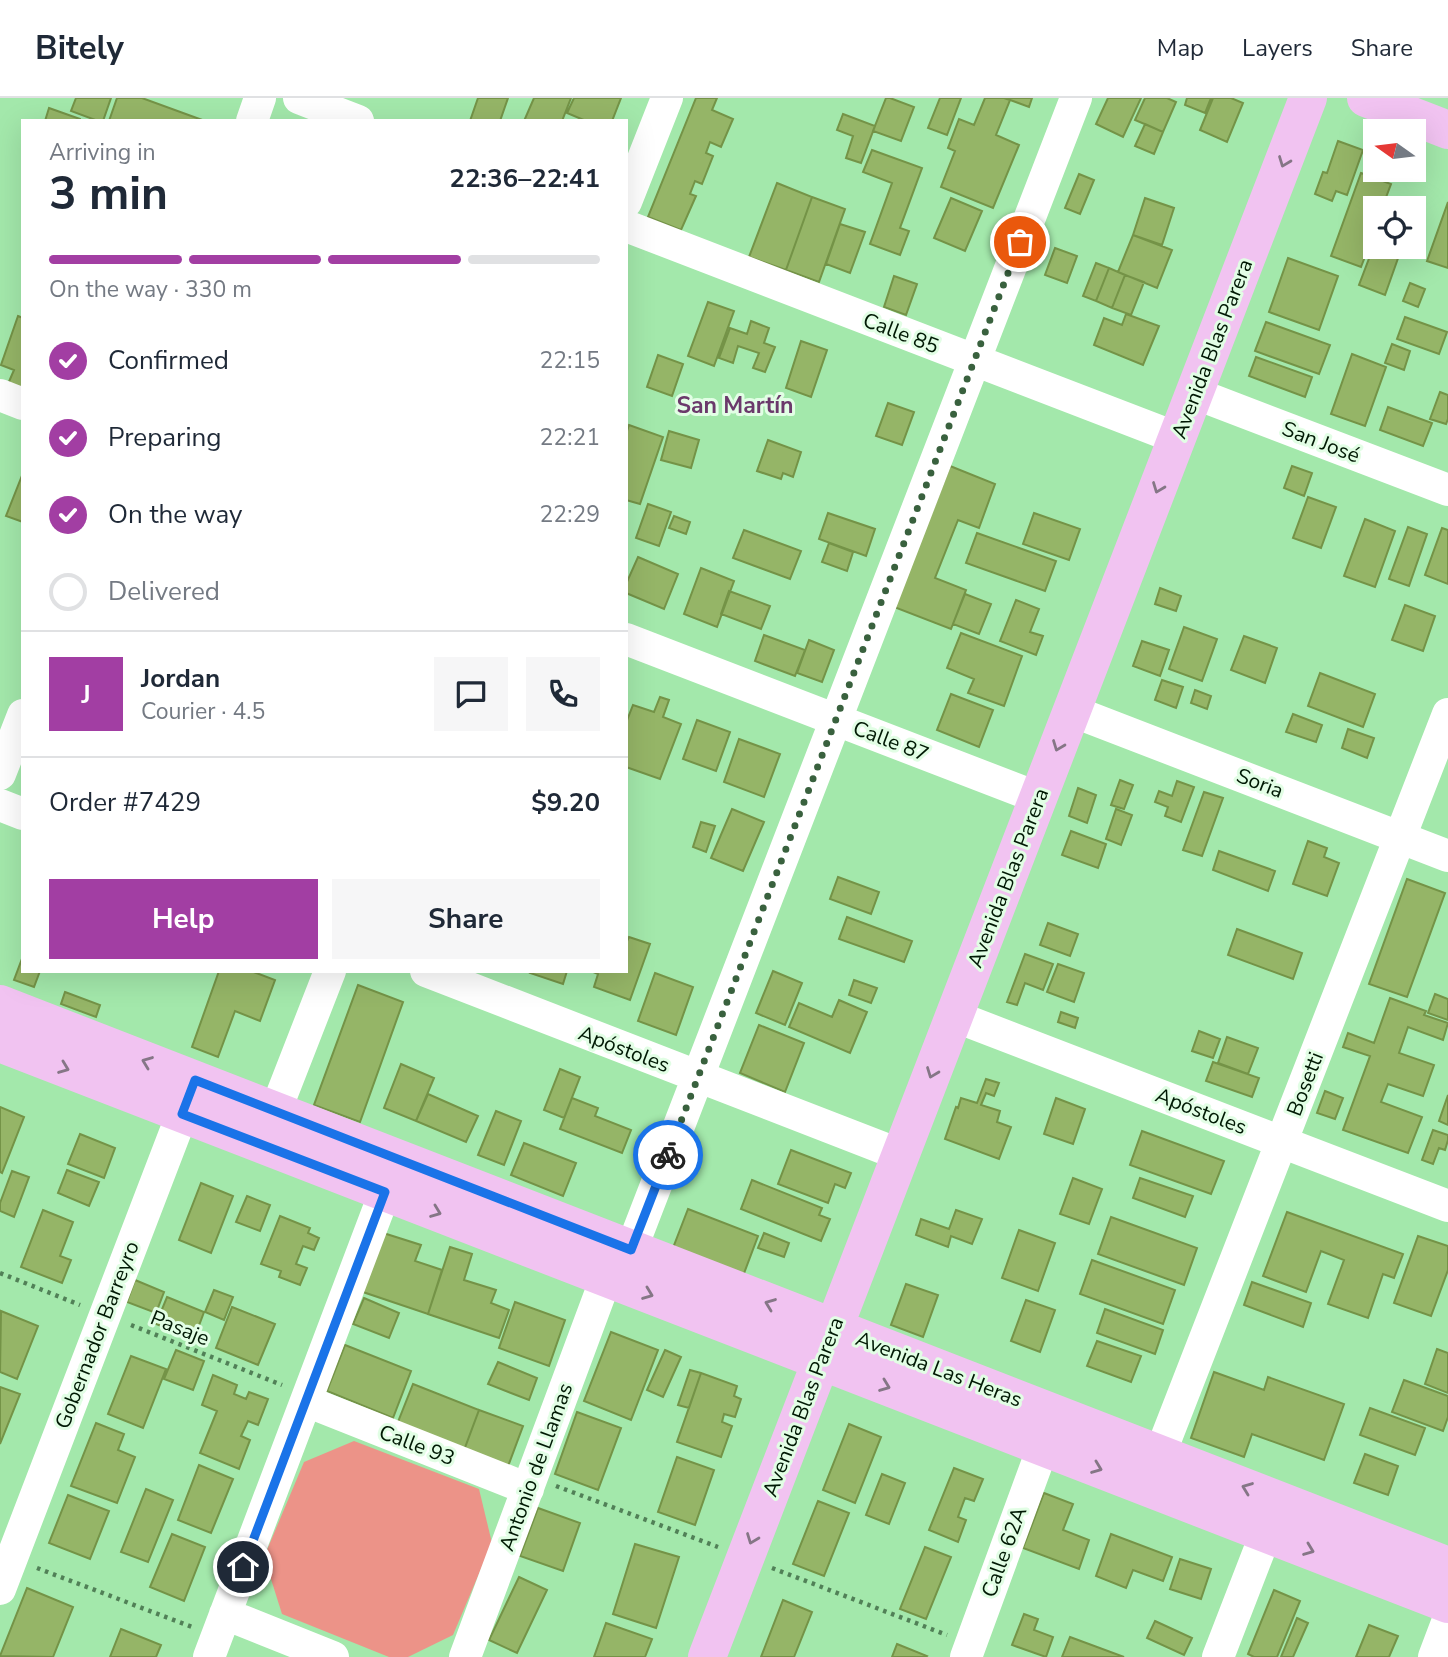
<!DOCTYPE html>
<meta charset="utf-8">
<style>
body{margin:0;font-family:"Nunito Sans",sans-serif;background:#f6f6f7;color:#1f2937;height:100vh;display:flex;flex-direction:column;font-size:26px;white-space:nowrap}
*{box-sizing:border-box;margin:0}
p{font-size:23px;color:#747a83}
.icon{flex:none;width:38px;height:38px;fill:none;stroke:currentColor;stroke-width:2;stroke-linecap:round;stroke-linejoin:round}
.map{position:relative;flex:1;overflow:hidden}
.details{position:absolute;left:21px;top:21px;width:607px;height:854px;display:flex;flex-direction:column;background:#fff;border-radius:0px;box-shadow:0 7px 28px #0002}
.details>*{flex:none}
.needle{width:46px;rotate:284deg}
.controls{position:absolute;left:1363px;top:21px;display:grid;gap:14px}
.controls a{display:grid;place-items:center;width:63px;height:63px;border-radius:0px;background:#fff;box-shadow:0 7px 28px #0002;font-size:35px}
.pin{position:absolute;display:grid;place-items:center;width:60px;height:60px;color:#fff;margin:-30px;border:4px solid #fff;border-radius:50%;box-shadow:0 2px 7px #0007}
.courier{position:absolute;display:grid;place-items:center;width:70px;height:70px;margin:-35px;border:5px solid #1a73e8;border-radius:50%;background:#fff;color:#222;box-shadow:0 2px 9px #0007}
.overview em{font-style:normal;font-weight:700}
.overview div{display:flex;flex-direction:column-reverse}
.overview{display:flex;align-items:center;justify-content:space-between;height:119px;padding:0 28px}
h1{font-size:46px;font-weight:700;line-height:52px}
.bar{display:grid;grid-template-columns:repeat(4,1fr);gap:10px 7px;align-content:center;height:84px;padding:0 28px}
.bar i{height:9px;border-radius:5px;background:#e0e1e3}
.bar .active{background:#a23ea3}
.bar p{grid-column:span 4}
.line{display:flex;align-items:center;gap:18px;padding:0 28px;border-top:2px solid #e0e1e3}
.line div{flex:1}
.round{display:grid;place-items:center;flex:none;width:74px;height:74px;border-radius:0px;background:#f6f6f7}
ol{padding:0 28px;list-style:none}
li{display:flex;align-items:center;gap:21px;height:77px}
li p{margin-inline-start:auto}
li .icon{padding:7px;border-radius:50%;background:#a23ea3;color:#fff;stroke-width:4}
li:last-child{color:#747a83}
li i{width:38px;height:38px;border:4px solid #e0e1e3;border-radius:50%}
.cta{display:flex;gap:14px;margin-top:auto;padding:14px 28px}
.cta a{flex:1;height:80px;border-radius:0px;background:#a23ea3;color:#fff;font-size:28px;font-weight:700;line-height:80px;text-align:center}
.cta a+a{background:#f6f6f7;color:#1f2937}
header{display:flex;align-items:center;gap:42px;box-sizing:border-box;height:98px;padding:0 35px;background:#fff;border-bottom:2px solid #e0e1e3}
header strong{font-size:33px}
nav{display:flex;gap:38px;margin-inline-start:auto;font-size:24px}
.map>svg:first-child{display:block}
</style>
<header>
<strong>Bitely</strong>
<nav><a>Map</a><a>Layers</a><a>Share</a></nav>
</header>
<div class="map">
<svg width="1448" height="1559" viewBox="0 0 1448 1559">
<rect width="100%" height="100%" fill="#a3e8ab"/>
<path fill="#ec9388" d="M354,1343L479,1391L492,1445L453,1537L408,1559H389L282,1516L264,1459L304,1364Z"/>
<path fill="#95b567" stroke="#749347" stroke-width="2" d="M76,0H111L103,23H98L71,13Z
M117,0H142L205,23H109Z
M478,0H508L500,23H470Z
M534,0H571L562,23H524Z
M574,0H621L612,23H586L567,15Z
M696,0H717L712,12L733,21L721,49L710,44L706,55L713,58L702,86L695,83L690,96L696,98L681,132L648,119Z
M886,0H890L914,9L901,43L873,33Z
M940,0H961L947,37L928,30Z
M985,0H1004L1010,2L996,37L1019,47L993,110L941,89L955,53L948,50L959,21L974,27Z
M1005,0H1032L1029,9Z
M1108,0H1141L1123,39L1096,26Z
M1145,0H1167L1176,4L1163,34L1135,22Z
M1187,0H1211L1205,15L1185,7Z
M1213,0H1231L1243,5L1227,44L1200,32Z
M49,10L80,21V23H45Z
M843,16L875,28L861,65L846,60L853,38L837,32Z
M1145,26L1163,34L1154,56L1135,48Z
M1338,43L1363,52L1347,97L1336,93L1332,103L1315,96L1323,74L1327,75Z
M872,52L922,70L900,130L909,133L900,157L870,146L892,85L863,74Z
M1361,75L1391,86L1382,110H1376V130L1361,169L1331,158Z
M1079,76L1094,82L1080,116L1065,110Z
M777,85L812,99L786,172L749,159Z
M812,99L845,111L819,184L786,172Z
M951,100L982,113L965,153L934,140Z
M1145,100L1174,110L1162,147L1133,137Z
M1448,104V170L1427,163Z
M840,126L865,134L850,175L826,166Z
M1133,137L1172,152L1157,190L1118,174Z
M1376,142V149H1402L1385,197L1359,187Z
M1055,150L1077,158L1067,185L1045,177Z
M1288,160L1338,178L1319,232L1269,214Z
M1096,165L1109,170L1096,203L1083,198Z
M1109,170L1125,177L1112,210L1096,203Z
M1125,177L1144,184L1131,217L1112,210Z
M894,178L917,186L906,217L884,209Z
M1410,185L1425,191L1418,209L1403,203Z
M708,204L734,213L714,268L688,258Z
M1126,216L1159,228L1143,267L1094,247L1104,220L1122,227Z
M18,218L23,220V291L8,286L14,272L1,267Z
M1405,219L1447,234L1439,256L1397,241Z
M751,223L769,230L764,245L775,249L765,274L753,270L759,255L738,248L733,265L719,260L730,230L747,236Z
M1266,224L1330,247L1319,276L1255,253Z
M801,243L827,252L811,299L786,290Z
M1392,246L1410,253L1404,272L1385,265Z
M1352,256L1386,269L1365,328L1331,316Z
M658,257L683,266L672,298L647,289Z
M1256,259L1312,279L1305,299L1249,278Z
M1440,294L1448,297V321L1446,326L1430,321Z
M888,305L914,314L902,347L876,338Z
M1388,309L1432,325L1423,348L1380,332Z
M629,327L663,339L640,406L626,402V336Z
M669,333L699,342L691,370L661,362Z
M768,342L801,354L793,379L783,375L781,381L757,373Z
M950,368L995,386L979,430L958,422L935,480L966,492L951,531L894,509Z
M1292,368L1312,375L1304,398L1284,390Z
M23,375V424L6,418Z
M1308,399L1336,409L1321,450L1293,440Z
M648,406L671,414L659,448L636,440Z
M828,415L875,431L866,458L819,441Z
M1034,415L1080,431L1069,462L1023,446Z
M674,418L690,424L686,436L669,430Z
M1365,421L1395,433L1375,489L1344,478Z
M1408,429L1427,436L1409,488L1389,481Z
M1442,430L1448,432V486L1425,477Z
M744,432L801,453L790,481L733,460Z
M977,435L1056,463L1045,493L966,465Z
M829,445L853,454L847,473L822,464Z
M638,459L678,476L664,511L626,495V486Z
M701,470L734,483L717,529L684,516Z
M1160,490L1181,498L1176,513L1155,506Z
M729,493L770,508L761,531L721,516Z
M965,496L991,506L979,536L953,526Z
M1016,502L1039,511L1030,534L1043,538L1036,557L1000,543Z
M1405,507L1435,518L1423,553L1392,542Z
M1184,529L1217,541L1202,583L1169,571Z
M961,535L1022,558L1004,608L968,595L974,581L947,570Z
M764,537L805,552L795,578L755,563Z
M1244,538L1277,550L1265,585L1231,572Z
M809,542L834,552L822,584L797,575Z
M1142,543L1169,552L1160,578L1133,568Z
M1320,575L1375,596L1363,629L1308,608Z
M1162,582L1183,589L1176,610L1155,602Z
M1195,592L1211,598L1207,611L1191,605Z
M951,596L993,612L979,649L937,632Z
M660,599L669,602L663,619L681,626L660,681L626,669V625L633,607L654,614Z
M1293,616L1322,627L1316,644L1286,634Z
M697,622L730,634L716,673L683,661Z
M1348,631L1374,640L1367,660L1342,650Z
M739,641L780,656L764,699L724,684Z
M1120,682L1133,687L1124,711L1111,707Z
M1177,683L1194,689L1181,724L1165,718L1168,709L1155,704L1159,693L1172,698Z
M1078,690L1096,697L1087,725L1069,718Z
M1204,694L1223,700L1202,758L1183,752Z
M732,711L764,724L743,773L711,760Z
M1116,711L1132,717L1121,747L1106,741Z
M701,724L715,728L706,754L693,749Z
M1071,733L1106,746L1098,770L1062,757Z
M1308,743L1327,750L1324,759L1339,765L1327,798L1293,786Z
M1219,753L1275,773L1268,793L1213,772Z
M838,779L879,794L871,816L830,801Z
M1407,781L1445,795L1407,899L1369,886Z
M847,819L912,843L904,864L839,841Z
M1048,825L1078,836L1070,858L1040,847Z
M1237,831L1302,855L1293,881L1228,857Z
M629,839L650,846L630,902L594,889L598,876L591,873H626V845Z
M1025,856L1053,866L1043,892L1025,885L1017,907L1007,904Z
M23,858V873H40L34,889L14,882Z
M1058,866L1084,875L1074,904L1047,894Z
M219,873H251L275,882L260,923L235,913L218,959L192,949Z
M531,873H567L563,886L530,875Z
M773,873L802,885L785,927L756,915Z
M655,875L693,889L676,937L638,923Z
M854,882L877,890L871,905L849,897Z
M358,887L403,904L360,1024L314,1007Z
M65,894L100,907L96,919L61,906Z
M1435,896L1448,901V922L1428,915Z
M1390,900L1426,913L1424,917L1448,925L1443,942L1408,929L1399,955L1434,967L1423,998L1388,986L1381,1004L1422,1019L1408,1055L1343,1032L1370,958L1343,949L1348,935L1374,945Z
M839,902L867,914L850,955L789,929L799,905L832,919Z
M1061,914L1078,920L1075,930L1058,924Z
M759,927L804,945L785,994L740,975Z
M1199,933L1220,941L1213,960L1192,953Z
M1227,939L1258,950L1248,976L1218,965Z
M1213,964L1259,980L1252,999L1206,983Z
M401,966L434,980L416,1023L384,1010Z
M560,971L580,979L564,1020L544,1012Z
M986,981L999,985L994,998L986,995L981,1007L1000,1013L997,1024L1011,1029L999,1061L945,1041L956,1009L958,1010L961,1000L977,1005Z
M1325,993L1343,1000L1335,1021L1317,1015Z
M428,996L478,1018L466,1044L416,1023Z
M1448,997V1027L1439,1023Z
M572,1000L598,1010L595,1018L631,1032L622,1055L560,1031Z
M1056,1000L1085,1011L1073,1046L1044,1036Z
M0,1009L24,1019L2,1075L0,1074Z
M496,1013L521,1023L504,1067L478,1057Z
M1433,1032L1448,1037V1042L1445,1052L1439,1050L1433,1066L1422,1062Z
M1142,1033L1224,1063L1211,1096L1130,1067Z
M80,1036L115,1050L104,1080L68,1066Z
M524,1045L576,1065L563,1098L511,1077Z
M791,1052L851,1075L845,1090L835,1086L828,1105L778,1086Z
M67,1072L99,1084L89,1108L58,1095Z
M12,1073L29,1079L14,1119L0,1113V1105Z
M1073,1080L1102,1091L1089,1126L1060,1116Z
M1140,1080L1193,1098L1185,1119L1133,1100Z
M752,1082L822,1110L819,1117L830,1121L821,1143L741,1111Z
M201,1085L233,1098L211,1155L179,1142Z
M247,1098L270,1107L260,1133L236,1124Z
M688,1111L758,1138L743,1178L673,1150Z
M43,1112L73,1124L60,1158L71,1162L62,1185L21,1169Z
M956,1112L982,1121L972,1146L951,1138L948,1149L916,1137L921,1121L949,1131Z
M1287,1114L1403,1156L1394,1180L1383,1176L1368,1220L1328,1206L1344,1162L1321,1153L1306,1194L1263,1178Z
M280,1118L310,1130L308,1135L319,1140L314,1152L303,1148L296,1166L307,1170L300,1187L279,1179L281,1173L261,1166Z
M1111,1119L1197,1150L1184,1187L1098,1156Z
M1019,1132L1055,1145L1038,1193L1002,1180Z
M377,1133L421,1147L415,1163L442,1172L428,1216L357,1192Z
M764,1135L789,1145L784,1159L758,1150Z
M1418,1138L1448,1148V1172L1431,1218L1394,1205Z
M450,1149L472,1156L464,1182L496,1192L491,1205L509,1212L499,1240L428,1216Z
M1092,1162L1175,1192L1163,1226L1080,1196Z
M135,1182L164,1194L156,1215L127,1204Z
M1252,1184L1311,1205L1303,1229L1244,1207Z
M906,1186L938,1197L923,1239L891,1227Z
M214,1192L233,1199L224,1222L205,1214Z
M167,1199L204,1214L194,1241L156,1226Z
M364,1200L399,1215L389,1240L353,1226Z
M1026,1202L1055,1212L1040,1254L1011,1243Z
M515,1204L565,1222L549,1268L499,1250Z
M232,1209L275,1226L258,1267L216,1250Z
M1105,1211L1163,1232L1155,1256L1097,1235Z
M1,1213L38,1228L17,1281L0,1274Z
M611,1234L658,1252L631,1322L584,1303Z
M1097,1243L1141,1258L1131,1284L1087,1268Z
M345,1247L411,1273L393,1320L327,1293Z
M1437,1251L1448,1255V1295L1425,1286Z
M176,1252L204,1263L193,1292L164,1281Z
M665,1252L681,1259L663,1299L647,1292Z
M131,1258L166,1271L143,1330L108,1316Z
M498,1264L537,1280L529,1302L488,1286Z
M690,1272L701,1275L689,1310L678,1307Z
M1214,1274L1264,1292L1268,1279L1344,1306L1324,1362L1252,1336L1244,1359L1191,1340Z
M701,1275L737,1288L734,1298L741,1301L735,1319L724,1316L722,1324L732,1328L721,1359L677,1344Z
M213,1277L237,1287L234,1296L246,1301L249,1294L268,1301L258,1327L248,1323L241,1338L250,1342L239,1371L200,1355L217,1313L202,1307Z
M1404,1282L1448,1298V1319L1443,1333L1392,1314Z
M413,1286L479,1312L463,1355L396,1329Z
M0,1289L20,1296L0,1346Z
M1370,1310L1425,1330L1415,1357L1360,1337Z
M479,1312L523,1328L507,1371L463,1355Z
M577,1314L621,1330L598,1392L555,1376Z
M96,1325L124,1336L118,1352L135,1359L117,1405L71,1388Z
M849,1326L881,1339L855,1405L823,1392Z
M1365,1356L1398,1368L1388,1397L1354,1385Z
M677,1359L714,1372L695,1427L658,1414Z
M199,1367L233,1381L211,1435L178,1422Z
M954,1370L983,1381L974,1403L965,1400L958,1419L966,1422L958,1444L929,1432Z
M882,1376L905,1385L889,1426L866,1417Z
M146,1391L173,1402L148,1464L121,1454Z
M1044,1395L1073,1406L1063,1432L1089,1442L1079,1471L1023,1450Z
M68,1397L109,1413L90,1461L49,1445Z
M818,1403L849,1415L824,1478L793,1466Z
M538,1410L580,1425L563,1473L520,1458Z
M172,1436L205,1449L184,1503L150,1489Z
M1111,1436L1172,1459L1163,1483L1133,1472L1126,1490L1096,1478Z
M635,1446L679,1459L656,1530L613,1516Z
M925,1449L951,1459L926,1521L900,1511Z
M1180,1461L1211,1471L1201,1501L1170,1491Z
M519,1479L547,1492L517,1555L489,1542Z
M27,1490L73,1509L53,1559L0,1558Z
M1274,1492L1300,1503L1277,1559H1254L1248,1556Z
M783,1502L812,1514L794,1559H761Z
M1024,1516L1038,1521L1034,1532L1053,1539L1046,1559L1012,1547Z
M1297,1520L1308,1525L1293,1559H1281Z
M1155,1523L1192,1540L1184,1557L1147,1540Z
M606,1525L652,1541L645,1559H594Z
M1369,1527L1398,1538L1389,1559H1356Z
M121,1531L161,1547L156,1559H110Z
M1070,1539L1124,1559H1062Z
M897,1546L927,1558L926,1559H892Z"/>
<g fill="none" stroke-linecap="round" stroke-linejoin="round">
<path stroke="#518057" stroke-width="4.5" stroke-dasharray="3.5 5" stroke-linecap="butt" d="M0,1175L80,1207
M131,1227L282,1287
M556,1388L718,1449
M37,1470L192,1529
M772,1470L947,1537"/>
<path stroke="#fff" stroke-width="32" d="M299,0L358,23
M252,23L260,0
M626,104L667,0
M626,128L1177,340
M1194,295L1448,392
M0,297L23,306
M626,541L1039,700
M1072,613L1448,758
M0,676L23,617
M0,707L23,716
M426,873L901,1057
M954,918L1448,1108
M275,1014L330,873
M631,1152L1076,0
M306,1303L528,1391
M1160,1356L1448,616
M0,1491L191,993
M225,1516L333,1559
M209,1559L385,1094
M465,1559L606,1180
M966,1559L1043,1349
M1218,1559L1266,1435
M1434,1559L1448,1522"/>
<path stroke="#f1c3f1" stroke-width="38" d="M1366,0L1448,32
M0,906L1448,1468
M0,945L1448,1506
M707,1559L1308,0"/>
</g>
<defs><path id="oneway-chevron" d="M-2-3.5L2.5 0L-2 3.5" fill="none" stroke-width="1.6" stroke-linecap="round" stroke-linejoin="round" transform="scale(1.75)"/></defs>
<g stroke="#857686">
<use href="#oneway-chevron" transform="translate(1284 64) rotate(111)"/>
<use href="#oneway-chevron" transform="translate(1158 390) rotate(111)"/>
<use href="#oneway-chevron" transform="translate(1058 648) rotate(111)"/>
<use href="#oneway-chevron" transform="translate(147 964) rotate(-159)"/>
<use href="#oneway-chevron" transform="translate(64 970) rotate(21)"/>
<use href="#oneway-chevron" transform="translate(932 975) rotate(111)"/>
<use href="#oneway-chevron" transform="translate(436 1114) rotate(21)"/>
<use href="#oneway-chevron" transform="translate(648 1196) rotate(21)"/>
<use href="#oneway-chevron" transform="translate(770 1206) rotate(-159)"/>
<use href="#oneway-chevron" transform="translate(885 1288) rotate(21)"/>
<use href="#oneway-chevron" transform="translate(1097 1370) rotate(21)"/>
<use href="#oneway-chevron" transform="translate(1247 1390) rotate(-159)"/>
<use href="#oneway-chevron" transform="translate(752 1441) rotate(111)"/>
<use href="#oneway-chevron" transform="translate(1309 1452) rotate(21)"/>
</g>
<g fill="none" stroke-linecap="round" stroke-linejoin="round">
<path stroke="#39613e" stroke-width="7" stroke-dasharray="0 12.6" d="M668,1057L1020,144"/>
<path stroke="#1a73e8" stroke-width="9" d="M243,1469L385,1094L182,1016L195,982L631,1152L668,1057"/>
</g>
<g text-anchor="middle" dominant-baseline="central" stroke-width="6" stroke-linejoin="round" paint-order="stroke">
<g font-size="21" fill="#001904" stroke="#e2fee5">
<text transform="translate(901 235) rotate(21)">Calle 85</text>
<text transform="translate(1212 251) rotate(-69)">Avenida Blas Parera</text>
<text transform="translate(1321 344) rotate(21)">San José</text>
<text transform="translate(891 643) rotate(21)">Calle 87</text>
<text transform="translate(1260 685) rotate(21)">Soria</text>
<text transform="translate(1008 780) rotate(-69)">Avenida Blas Parera</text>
<text transform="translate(624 951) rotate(21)">Apóstoles</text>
<text transform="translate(1305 986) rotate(-69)">Bosetti</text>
<text transform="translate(1201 1013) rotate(21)">Apóstoles</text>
<text transform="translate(180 1230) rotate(22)">Pasaje</text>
<text transform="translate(97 1237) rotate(-69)">Gobernador Barreyro</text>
<text transform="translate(939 1271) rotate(21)">Avenida Las Heras</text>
<text transform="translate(803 1309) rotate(-69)">Avenida Blas Parera</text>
<text transform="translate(417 1347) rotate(21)">Calle 93</text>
<text transform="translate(536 1369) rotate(-70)">Antonio de Llamas</text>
<text transform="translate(1004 1454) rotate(-70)">Calle 62A</text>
</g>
<g font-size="23" font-weight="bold" fill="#6b396b" stroke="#e2fee5">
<text x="735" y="307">San Martín</text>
</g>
</g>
</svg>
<div class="controls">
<a><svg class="needle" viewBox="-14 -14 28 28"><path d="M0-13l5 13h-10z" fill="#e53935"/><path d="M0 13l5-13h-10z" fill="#747a83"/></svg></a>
<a><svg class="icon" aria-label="locate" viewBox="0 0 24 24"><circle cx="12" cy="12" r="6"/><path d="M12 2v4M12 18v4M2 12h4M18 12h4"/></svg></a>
</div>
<div class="pin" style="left:1020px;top:144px;background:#ea580c"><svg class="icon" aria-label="bag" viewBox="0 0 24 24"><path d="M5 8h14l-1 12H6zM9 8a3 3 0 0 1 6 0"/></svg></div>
<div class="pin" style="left:243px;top:1469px;background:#1f2937"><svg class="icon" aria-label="home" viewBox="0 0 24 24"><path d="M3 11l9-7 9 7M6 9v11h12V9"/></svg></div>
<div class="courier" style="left:668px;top:1057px"><svg class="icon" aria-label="bike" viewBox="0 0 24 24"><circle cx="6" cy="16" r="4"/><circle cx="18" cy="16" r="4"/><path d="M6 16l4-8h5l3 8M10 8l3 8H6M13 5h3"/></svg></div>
<section class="details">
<div class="overview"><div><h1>3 min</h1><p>Arriving in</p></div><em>22:36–22:41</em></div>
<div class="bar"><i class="active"></i><i class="active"></i><i class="active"></i><i></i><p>On the way · 330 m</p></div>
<ol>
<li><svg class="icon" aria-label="check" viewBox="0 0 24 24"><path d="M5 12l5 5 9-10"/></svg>Confirmed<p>22:15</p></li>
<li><svg class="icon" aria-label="check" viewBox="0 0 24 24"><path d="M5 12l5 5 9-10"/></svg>Preparing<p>22:21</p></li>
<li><svg class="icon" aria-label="check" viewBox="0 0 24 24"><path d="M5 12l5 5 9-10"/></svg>On the way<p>22:29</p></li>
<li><i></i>Delivered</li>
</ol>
<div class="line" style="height:126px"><b class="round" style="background:#a23ea3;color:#fff">J</b><div><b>Jordan</b><p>Courier · 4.5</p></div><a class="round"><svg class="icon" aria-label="chat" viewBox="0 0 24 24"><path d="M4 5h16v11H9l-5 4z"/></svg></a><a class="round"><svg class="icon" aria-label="phone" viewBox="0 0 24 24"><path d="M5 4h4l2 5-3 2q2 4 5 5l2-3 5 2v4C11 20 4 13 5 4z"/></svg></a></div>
<div class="line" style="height:91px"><div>Order #7429</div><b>$9.20</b></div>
<div class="cta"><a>Help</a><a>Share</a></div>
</section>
</div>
